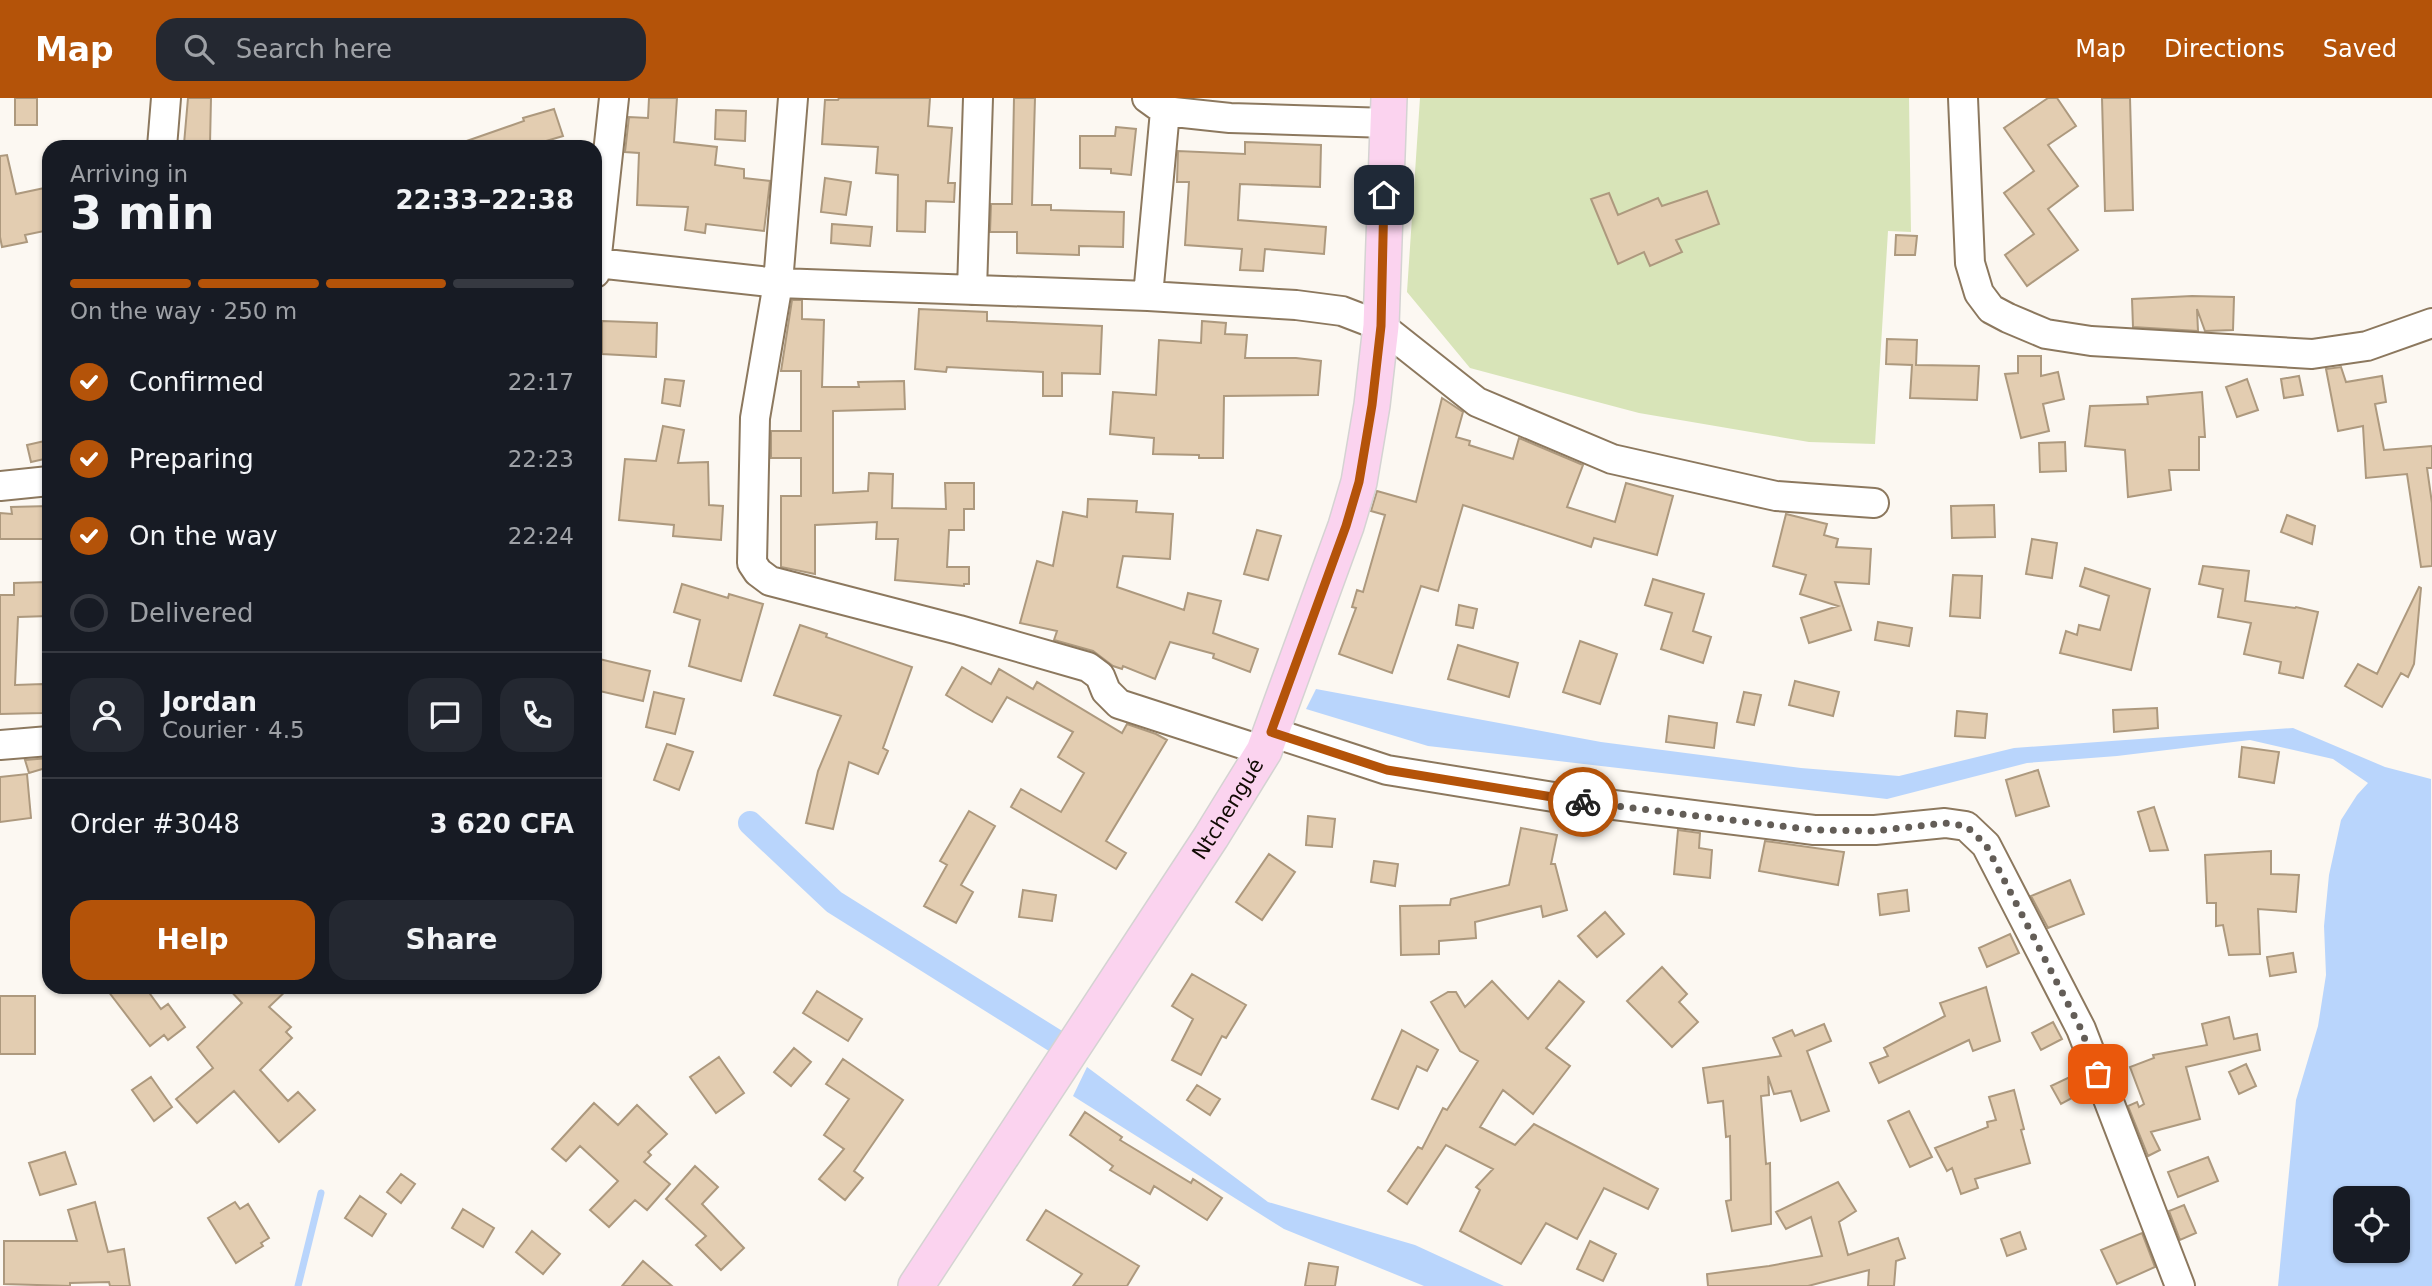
<!DOCTYPE html>
<meta charset="utf-8">
<style>
body{margin:0;font-family:"DejaVu Sans",sans-serif;background:#242831;color:#f1f3f6;height:100vh;display:flex;flex-direction:column;font-size:26px;white-space:nowrap}
*{box-sizing:border-box;margin:0}
p{font-size:23px;color:#9ea1a6}
.icon{flex:none;width:38px;height:38px;fill:none;stroke:currentColor;stroke-width:2;stroke-linecap:round;stroke-linejoin:round}
.map{position:relative;flex:1;overflow:hidden}
.sheet{position:absolute;left:42px;top:42px;width:560px;height:854px;display:flex;flex-direction:column;background:#171b24;border-radius:21px;box-shadow:0 2px 5px #0004}
.sheet>*{flex:none}
.tools{position:absolute;left:2333px;top:1088px;display:grid;gap:14px}
.tools a{display:grid;place-items:center;width:77px;height:77px;border-radius:14px;background:#171b24;box-shadow:0 2px 5px #0004;font-size:35px}
.pin{position:absolute;display:grid;place-items:center;width:60px;height:60px;color:#fff;margin:-30px;border-radius:14px;box-shadow:0 4px 10px #0006}
.courier{position:absolute;display:grid;place-items:center;width:70px;height:70px;margin:-35px;border:5px solid #b45309;border-radius:50%;background:#fff;color:#222;box-shadow:0 2px 9px #0007}
.summary em{font-style:normal;font-weight:700}
.summary div{display:flex;flex-direction:column-reverse}
.summary{display:flex;align-items:center;justify-content:space-between;height:119px;padding:0 28px}
h1{font-size:46px;font-weight:700;line-height:52px}
.bar{display:grid;grid-template-columns:repeat(4,1fr);gap:10px 7px;align-content:center;height:84px;padding:0 28px}
.bar i{height:9px;border-radius:5px;background:#363941}
.bar .selected{background:#b45309}
.bar p{grid-column:span 4}
.line{display:flex;align-items:center;gap:18px;padding:0 28px;border-top:2px solid #363941}
.line div{flex:1}
.round{display:grid;place-items:center;flex:none;width:74px;height:74px;border-radius:21px;background:#242831}
ol{padding:0 28px;list-style:none}
li{display:flex;align-items:center;gap:21px;height:77px}
li p{margin-inline-start:auto}
li .icon{padding:7px;border-radius:50%;background:#b45309;color:#fff;stroke-width:4}
li:last-child{color:#9ea1a6}
li i{width:38px;height:38px;border:4px solid #363941;border-radius:50%}
.action{display:flex;gap:14px;margin-top:auto;padding:14px 28px}
.action a{flex:1;height:80px;border-radius:21px;background:#b45309;color:#fff;font-size:28px;font-weight:700;line-height:80px;text-align:center}
.action a+a{background:#242831;color:#f1f3f6}
header{display:flex;align-items:center;gap:42px;box-sizing:border-box;height:98px;padding:0 35px;background:#b45309;color:#fff}
header strong{font-size:33px}
nav{display:flex;gap:38px;margin-inline-start:auto;font-size:24px}
.search{width:490px;height:63px;background:#242831;display:flex;align-items:center;gap:18px;box-sizing:border-box;padding:0 24px;border-radius:21px;color:#9ea1a6;font-size:26px}
.map>svg:first-child{display:block}
</style>
<header>
<strong>Map</strong>
<div class="search"><svg class="icon" aria-label="search" viewBox="0 0 24 24"><circle cx="10" cy="10" r="6"/><path d="M15 15l6 6"/></svg>Search here</div>
<nav><a>Map</a><a>Directions</a><a>Saved</a></nav>
</header>
<div class="map">
<svg width="2432" height="1188" viewBox="0 0 2432 1188">
<rect width="100%" height="100%" fill="#fcf8f2"/>
<path fill="#d8e4b8" d="M1420,0H1909L1911,134L1888,133L1875,346L1809,344L1639,315L1470,270L1407,194Z"/>
<path fill="#b9d5fc" fill-rule="evenodd" d="M1316,591L1601,644L1801,670L1899,678L2014,650L2293,630L2385,669L2431,681L2432,1188H2278L2296,1002L2318,928L2326,877L2324,828L2329,777L2341,722L2357,697L2368,685L2333,661L2250,642L2117,658L2027,665L1887,701L1428,648L1306,611ZM2345,1101H2398V1153H2345Z
M1087,969L1268,1104L1415,1147L1504,1188H1424L1284,1131L1073,998Z"/>
<g fill="none" stroke-linecap="round" stroke-linejoin="round">
<path stroke="#b9d5fc" stroke-width="7" d="M298,1188L321,1095"/>
<path stroke="#b9d5fc" stroke-width="24" d="M750,725L834,804L1054,942"/>
</g>
<path fill="#e3cdb1" stroke="#ad997e" stroke-width="2" d="M15,0H37V27H15Z
M188,0H211L210,46H184Z
M649,0H677L674,44L717,49L715,67L744,71V80L770,83L764,133L706,126L705,135L685,132L688,109L637,107L639,55L625,54L629,19L648,20Z
M839,0H930L928,28L952,30L948,85H955L954,104L926,103L925,134L897,133L898,77L876,75L878,49L822,46L825,2H838Z
M1014,0H1035L1032,107H1051V112L1124,114L1123,149L1079,148V157L1017,155V134H990L991,106H1012Z
M2048,0H2057L2076,28L2048,47L2078,88L2048,111L2078,152L2027,188L2005,157L2034,136L2004,95L2034,73L2004,30Z
M2102,0H2130L2133,112L2105,113Z
M554,11L563,38L526,49H458V46L524,23L523,20Z
M716,12L746,13L745,43L715,41Z
M1116,29L1136,31L1131,77L1111,75V71L1080,70V38H1115Z
M1245,44L1321,47L1320,89L1240,86L1238,122L1326,129L1324,156L1265,151L1263,173L1240,172L1242,151L1185,147L1189,84H1177L1178,53L1245,56Z
M7,57L16,96L49,89V132L25,137L27,144L2,149L0,139V58Z
M825,80L851,84L846,117L821,114Z
M1707,93L1719,126L1676,142L1682,154L1650,168L1644,154L1618,166L1591,101L1609,95L1618,117L1658,100L1662,108Z
M832,126L872,129L870,148L831,145Z
M1896,137L1917,138L1915,157H1895Z
M2192,198L2234,199L2233,232L2205,233L2197,211L2198,233L2133,229L2132,201Z
M792,202H802V221L824,222L822,289H859L858,284L904,283L905,311L833,313V395L868,393L869,375L893,376L892,410L946,411L945,385H974V411H964V432H949L947,469H969V486H964V488L895,482L898,441H876L877,424L815,427V476L781,469V398H801V360H771V333H801V273H781Z
M919,211L987,214V223L1102,228L1100,276L1062,275V298H1043V274L947,269L946,274L915,271Z
M602,223L657,225L656,259L602,256Z
M1202,223L1226,225L1225,236L1247,237L1245,260H1296L1321,263L1318,297L1224,298L1223,360H1199V357L1153,356L1154,340L1110,336L1113,294L1156,297L1159,242L1201,245Z
M1887,241L1917,242L1916,267L1979,268L1977,302L1910,300L1912,267L1886,266Z
M2018,258H2041V278L2058,274L2064,301L2043,306L2049,333L2021,340L2005,276L2018,275Z
M2341,269L2346,284L2382,278L2386,304L2375,306L2384,352L2432,348V370H2427L2432,405V468L2421,469L2407,376L2366,380L2363,328L2338,333L2326,271Z
M2299,278L2303,297L2284,300L2281,281Z
M665,281L684,283L680,308L662,305Z
M2247,281L2258,312L2237,319L2226,289Z
M2202,294L2205,339H2199V372H2169L2171,392L2128,399L2125,352L2085,348L2090,308L2148,306L2147,299Z
M1442,300L1463,314L1456,339L1470,343L1469,347L1513,361L1519,340L1583,367L1567,409L1615,424L1626,385L1673,398L1657,457L1594,440L1591,449L1463,407L1438,493L1421,488L1392,575L1339,556L1356,510L1352,509L1357,492L1363,494L1385,417L1371,413L1377,393L1416,404Z
M663,328L684,332L678,365L708,364L709,407L723,408L721,442L673,438L674,427L619,422L625,361L656,363Z
M49,342V360L31,364L27,347Z
M2065,344L2066,373L2040,374L2039,345Z
M1088,401L1137,403L1136,414L1173,416L1170,461L1123,458L1117,489L1184,512L1188,495L1221,503L1213,535L1258,551L1250,574L1213,560L1214,556L1170,544L1155,581L1123,568L1122,571L1113,568L1093,553L1054,542L1057,533L1020,525L1037,463L1053,468L1063,414L1087,419Z
M1994,407L1995,439L1952,440L1951,408Z
M49,408V441H0V415L12,416L11,409Z
M1786,416L1827,426L1824,437L1838,441L1836,449L1871,451L1869,486L1835,484L1851,532L1809,545L1801,520L1838,508L1800,496L1806,477L1773,468Z
M2287,417L2315,428L2312,446L2281,434Z
M1257,432L1281,438L1268,482L1244,476Z
M2032,441L2057,445L2052,480L2026,476Z
M2203,468L2249,473L2245,503L2295,510L2296,509L2318,514L2303,580L2279,575L2281,564L2244,556L2251,525L2218,519L2223,491L2199,486Z
M2085,470L2150,491L2131,572L2060,555L2066,533L2077,537L2079,527L2100,532L2109,498L2080,488Z
M1953,477L1982,478L1980,520L1950,518Z
M1653,481L1704,496L1693,533L1711,539L1703,565L1661,551L1672,515L1645,507Z
M49,484V518L18,519L15,587L43,586V615L0,616V497H14V485Z
M682,486L728,500L729,496L763,506L741,583L689,568L700,522L674,514Z
M2419,489L2421,490L2414,566L2408,579L2401,575L2382,609L2345,588L2358,566L2377,576Z
M1459,507L1477,511L1473,530L1456,527Z
M1878,524L1912,530L1909,548L1875,542Z
M800,527L827,536L826,539L912,569L883,650L888,653L878,676L849,664L833,731L806,725L818,673L841,618L774,597Z
M1580,543L1617,556L1600,606L1563,594Z
M1458,547L1518,565L1509,599L1448,581Z
M595,560L650,573L643,603L595,592Z
M962,569L991,586L999,571L1033,591L1037,584L1122,635L1127,626L1156,636L1167,642L1106,743L1126,755L1116,771L1011,709L1021,691L1061,714L1084,675L1058,659L1073,634L1007,599L992,624L974,614L946,597Z
M1795,583L1839,594L1833,618L1789,607Z
M654,594L684,601L675,636L646,629Z
M1744,594L1761,597L1754,627L1737,624Z
M2157,610L2158,630L2114,634L2113,612Z
M1957,613L1987,616L1985,640L1955,638Z
M1669,618L1717,625L1714,650L1666,644Z
M667,646L693,654L679,692L654,682Z
M2242,649L2279,654L2274,685L2239,679Z
M49,660V669L29,675L25,662Z
M2038,672L2049,708L2016,718L2006,682Z
M27,676L31,720L0,724V679Z
M2154,709L2168,752L2150,753L2138,714Z
M969,713L995,728L961,787L973,794L956,825L924,808L947,767L940,763Z
M1308,718L1335,721L1332,749L1306,747Z
M1521,730L1557,737L1551,766H1555L1567,812L1543,819L1541,808L1475,824L1476,840L1439,843V856L1401,857L1400,808L1450,807L1451,801L1509,787Z
M1678,732L1700,735L1699,750L1712,752L1710,780L1674,776Z
M1765,743L1844,754L1838,787L1759,773Z
M2271,753V776L2299,777L2296,814L2258,811L2260,856L2229,857L2223,827L2216,828V805H2207L2205,757Z
M1269,756L1295,774L1262,822L1236,804Z
M1374,763L1398,766L1395,788L1371,784Z
M2070,782L2084,816L2048,830L2031,798Z
M1023,792L1056,797L1052,823L1019,819Z
M1907,792L1909,813L1880,817L1878,796Z
M1605,814L1624,836L1597,859L1578,838Z
M2010,836L2019,855L1987,869L1979,850Z
M2293,855L2296,874L2270,878L2267,859Z
M1662,869L1687,896L1679,904L1698,924L1672,949L1627,903Z
M1192,876L1246,907L1226,940L1222,938L1201,977L1172,962L1193,921L1172,908Z
M1492,883L1528,921L1559,883L1584,904L1546,950L1570,968L1533,1016L1503,992L1480,1029L1515,1047L1534,1026L1658,1091L1648,1111L1604,1090L1577,1141L1546,1125L1521,1166L1460,1133L1480,1092L1476,1089L1493,1071L1446,1047L1407,1106L1388,1093L1418,1049L1422,1051L1443,1010L1447,1012L1478,963L1460,953L1431,904L1448,894H1456L1465,909Z
M105,889H145L161,911L168,906L185,929L168,942L164,937L150,948Z
M227,889H290L269,909L291,929L286,934L292,940L260,972L288,1003L298,994L315,1012L279,1044L234,993L197,1025L176,1001L213,970L197,949L242,905Z
M1986,889L2000,943L1973,953L1969,942L1879,985L1870,965L1888,958L1884,950L1945,918L1940,905Z
M817,893L862,921L848,943L803,915Z
M0,898H35V956H0Z
M2229,919L2234,941L2257,936L2260,952L2186,969L2200,1021L2151,1034L2160,1052L2148,1058L2128,1008L2137,1004L2139,1009L2144,1006L2130,969L2154,960L2153,957L2207,947L2202,926Z
M2053,924L2062,941L2041,952L2032,935Z
M1824,926L1831,943L1807,953L1829,1013L1801,1023L1791,993L1774,996L1768,978L1769,997L1761,998L1766,1066L1770,1065L1771,1126L1732,1133L1726,1103L1731,1102L1730,1038L1726,1039L1723,1003L1708,1005L1703,970L1781,958L1773,940L1792,932L1795,938Z
M1402,932L1438,952L1427,973L1417,968L1398,1011L1372,1001Z
M794,950L811,964L791,988L774,974Z
M719,959L744,995L716,1015L690,979Z
M843,961L903,1002L854,1073L863,1080L845,1102L819,1081L844,1051L824,1037L849,1001L826,986Z
M2246,966L2256,988L2239,996L2229,974Z
M2074,977L2083,994L2061,1006L2051,988Z
M151,979L172,1009L154,1023L132,992Z
M1197,987L1220,1001L1210,1017L1187,1002Z
M2014,992L2024,1031L2021,1032L2030,1065L1975,1081L1978,1090L1961,1096L1952,1070L1947,1073L1935,1050L1988,1029L1987,1024L1996,1022L1989,999Z
M594,1005L618,1027L637,1007L667,1036L648,1054L651,1057L644,1064L670,1086L647,1112L635,1102L609,1129L590,1112L618,1083L580,1048L566,1063L552,1051Z
M1909,1013L1932,1059L1910,1069L1888,1023Z
M1085,1014L1122,1039L1120,1042L1191,1085L1193,1081L1222,1100L1207,1122L1154,1088L1150,1096L1110,1072L1113,1068L1070,1037Z
M65,1054L76,1086L40,1097L29,1065Z
M2208,1059L2218,1083L2178,1099L2168,1074Z
M695,1068L718,1089L702,1106L744,1150L721,1172L696,1147L706,1138L666,1101Z
M401,1076L415,1086L401,1105L387,1094Z
M1838,1084L1856,1113L1839,1124L1848,1157L1898,1140L1905,1160L1896,1163L1894,1188H1868L1869,1172L1808,1188H1708L1707,1176L1769,1168L1822,1158L1811,1119L1786,1131L1776,1114Z
M360,1098L386,1116L372,1138L345,1120Z
M95,1104L108,1154L124,1151L130,1188H110L109,1184L70,1185V1188L4,1186V1143H77L68,1112Z
M235,1104L240,1111L248,1106L269,1140L261,1145L263,1148L236,1165L208,1120Z
M2184,1107L2196,1135L2180,1142L2169,1113Z
M463,1111L494,1130L483,1149L452,1130Z
M1046,1112L1139,1168L1127,1188H1073L1082,1176L1027,1142Z
M532,1133L560,1156L543,1176L516,1154Z
M2020,1134L2026,1151L2007,1158L2001,1141Z
M2142,1135L2155,1169L2117,1186L2101,1152Z
M1590,1143L1616,1156L1603,1183L1577,1171Z
M643,1163L672,1188H622Z
M1309,1165L1338,1169L1335,1188H1305Z"/>
<g fill="none" stroke-linecap="round" stroke-linejoin="round">
<g stroke="#8c785e" stroke-width="32">
<path id="minor" d="M793,0L778,185L1148,198L1296,207L1342,213L1381,228L1477,304L1612,361L1776,398L1874,405
M1147,0L1165,13L1230,20L1388,25
M1963,0L1970,165L1979,195L1991,211L2008,220L2046,236L2091,243L2312,256L2367,248L2432,225
M162,49L166,0
M597,165L778,185L755,320L752,465L758,474L770,483L959,532L1088,569L1100,578L1106,593L1119,606L1264,653
M595,175L614,0
M972,192L978,0
M1148,198L1165,13
M0,388L49,383
M1271,634L1387,672L1566,701L1814,732H1875L1945,725L1966,728L1986,747L2081,931L2180,1188
M0,647L49,643"/>
</g>
<g stroke="#d4d3d2" stroke-width="38">
<g id="major">
<path id="s1" d="M916,1188L1211,739L1264,653L1346,428L1359,384L1372,307L1381,228L1389,0"/>
</g>
</g>
<use href="#minor" stroke="#fff" stroke-width="28"/>
<use href="#major" stroke="#fbd3ef" stroke-width="35"/>
</g>
<g fill="none" stroke-linecap="round" stroke-linejoin="round">
<path stroke="#635d57" stroke-width="7" stroke-dasharray="0 12.6" d="M1583,704L1814,732L1875,733L1945,725L1966,728L1986,747L2081,931L2098,976"/>
<path stroke="#b45309" stroke-width="9" d="M1384,97L1381,228L1372,307L1359,384L1346,428L1271,634L1387,672L1583,704"/>
</g>
<g text-anchor="middle" dominant-baseline="central" stroke-width="7" stroke-linejoin="round" paint-order="stroke">
<g font-size="21" fill="#110a03" stroke="#fff">
<text stroke="none"><textPath href="#s1" startOffset="570">Ntchengué</textPath></text>
</g>
</g>
</svg>
<div class="tools">
<a><svg class="icon" aria-label="locate" viewBox="0 0 24 24"><circle cx="12" cy="12" r="6"/><path d="M12 2v4M12 18v4M2 12h4M18 12h4"/></svg></a>
</div>
<div class="pin" style="left:2098px;top:976px;background:#ea580c"><svg class="icon" aria-label="bag" viewBox="0 0 24 24"><path d="M5 8h14l-1 12H6zM9 8a3 3 0 0 1 6 0"/></svg></div>
<div class="pin" style="left:1384px;top:97px;background:#1f2937"><svg class="icon" aria-label="home" viewBox="0 0 24 24"><path d="M3 11l9-7 9 7M6 9v11h12V9"/></svg></div>
<div class="courier" style="left:1583px;top:704px"><svg class="icon" aria-label="bike" viewBox="0 0 24 24"><circle cx="6" cy="16" r="4"/><circle cx="18" cy="16" r="4"/><path d="M6 16l4-8h5l3 8M10 8l3 8H6M13 5h3"/></svg></div>
<section class="sheet">
<div class="summary"><div><h1>3 min</h1><p>Arriving in</p></div><em>22:33–22:38</em></div>
<div class="bar"><i class="selected"></i><i class="selected"></i><i class="selected"></i><i></i><p>On the way · 250 m</p></div>
<ol>
<li><svg class="icon" aria-label="check" viewBox="0 0 24 24"><path d="M5 12l5 5 9-10"/></svg>Confirmed<p>22:17</p></li>
<li><svg class="icon" aria-label="check" viewBox="0 0 24 24"><path d="M5 12l5 5 9-10"/></svg>Preparing<p>22:23</p></li>
<li><svg class="icon" aria-label="check" viewBox="0 0 24 24"><path d="M5 12l5 5 9-10"/></svg>On the way<p>22:24</p></li>
<li><i></i>Delivered</li>
</ol>
<div class="line" style="height:126px"><a class="round"><svg class="icon" aria-label="person" viewBox="0 0 24 24"><circle cx="12" cy="8" r="4"/><path d="M4 21q1-7 8-7t8 7"/></svg></a><div><b>Jordan</b><p>Courier · 4.5</p></div><a class="round"><svg class="icon" aria-label="chat" viewBox="0 0 24 24"><path d="M4 5h16v11H9l-5 4z"/></svg></a><a class="round"><svg class="icon" aria-label="phone" viewBox="0 0 24 24"><path d="M5 4h4l2 5-3 2q2 4 5 5l2-3 5 2v4C11 20 4 13 5 4z"/></svg></a></div>
<div class="line" style="height:91px"><div>Order #3048</div><b>3 620 CFA</b></div>
<div class="action"><a>Help</a><a>Share</a></div>
</section>
</div>
